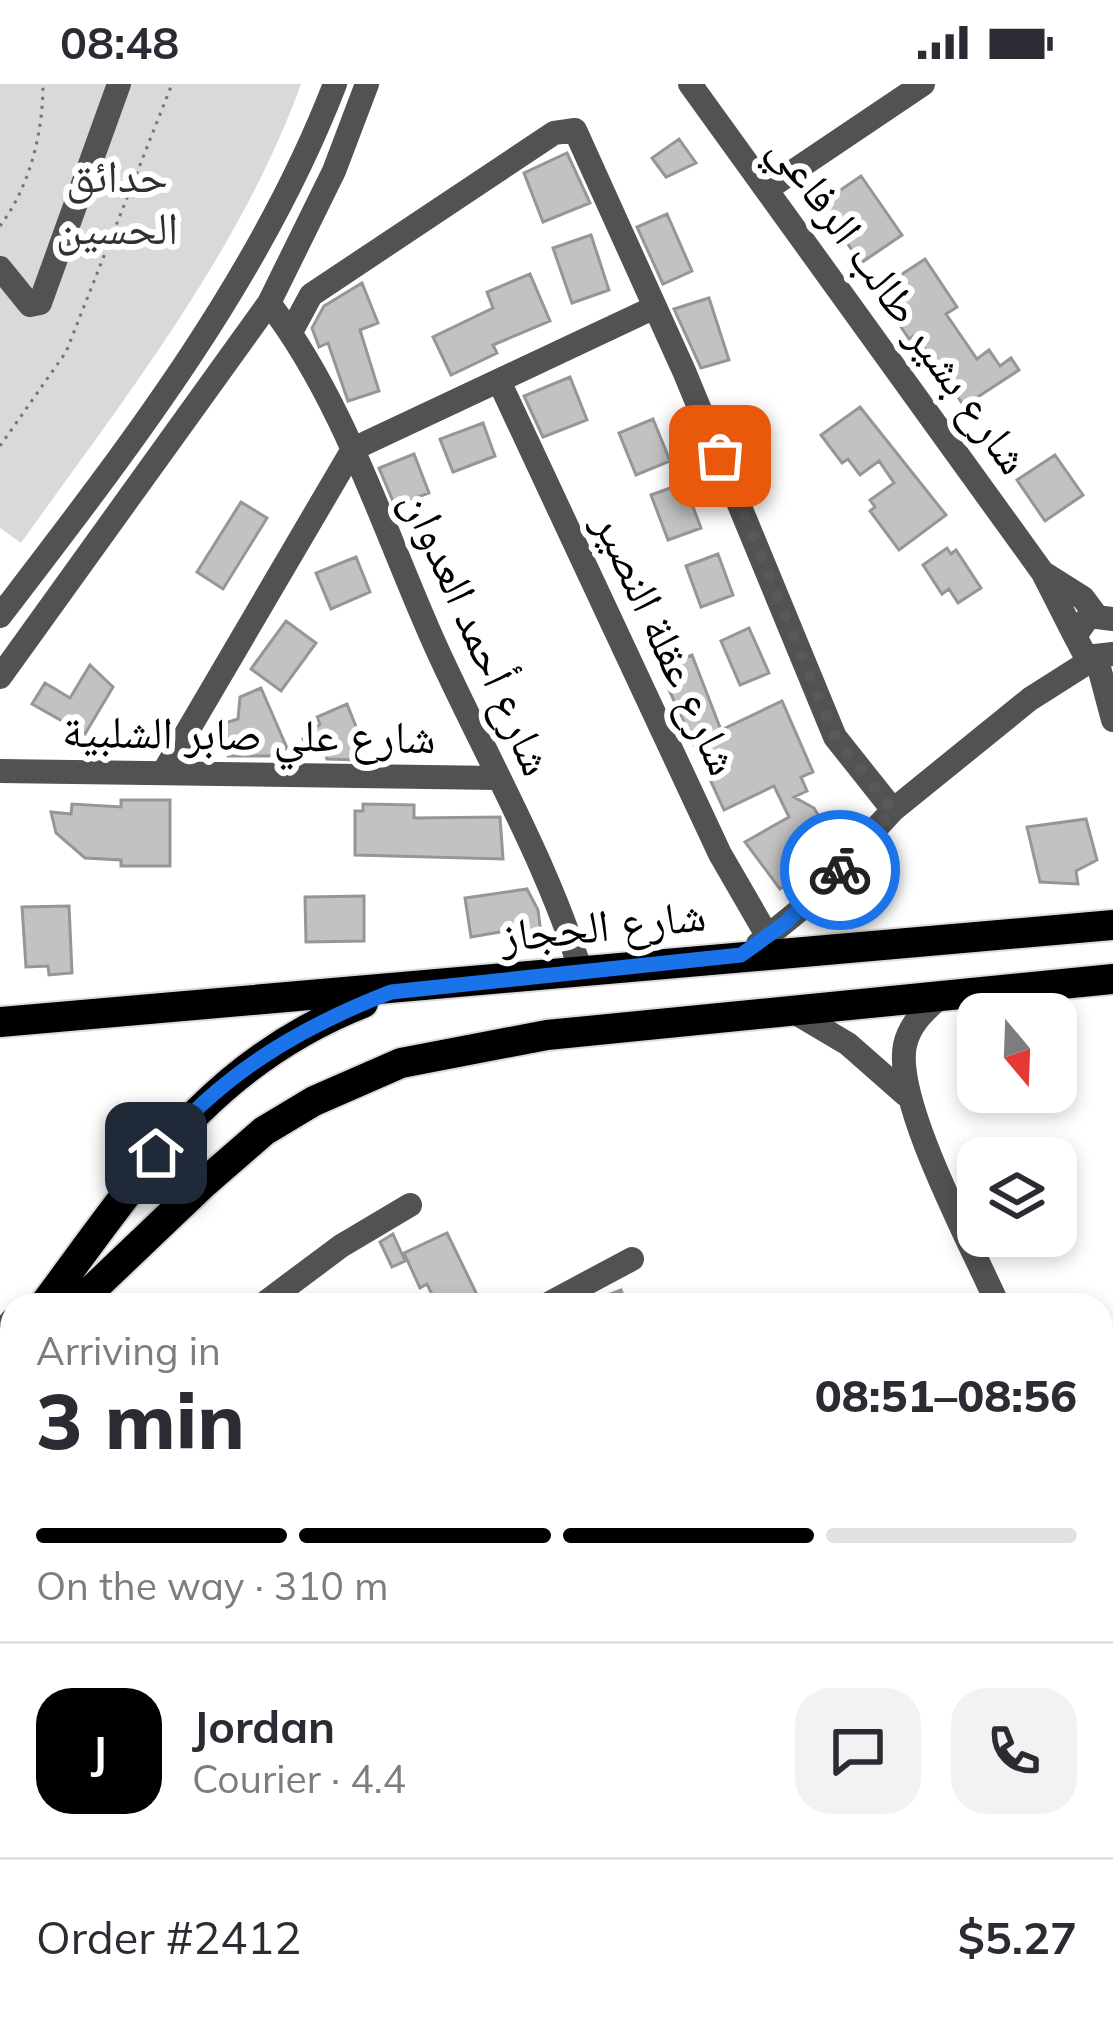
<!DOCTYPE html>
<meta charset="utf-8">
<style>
body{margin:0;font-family:Mulish,"Noto Naskh Arabic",sans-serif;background:#f2f2f3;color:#2b2b33;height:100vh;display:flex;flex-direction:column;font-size:45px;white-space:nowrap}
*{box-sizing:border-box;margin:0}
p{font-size:39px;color:#7c7c81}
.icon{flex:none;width:66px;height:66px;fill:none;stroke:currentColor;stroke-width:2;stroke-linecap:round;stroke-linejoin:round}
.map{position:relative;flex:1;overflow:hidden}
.details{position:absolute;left:0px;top:1209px;width:1113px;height:747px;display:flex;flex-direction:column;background:#fff;border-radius:36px 36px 0 0;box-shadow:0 6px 18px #0003}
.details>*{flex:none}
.needle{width:78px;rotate:161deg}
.buttons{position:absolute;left:957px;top:909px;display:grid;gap:24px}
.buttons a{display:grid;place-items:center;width:120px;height:120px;border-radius:24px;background:#fff;box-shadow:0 6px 18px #0003;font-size:60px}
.pin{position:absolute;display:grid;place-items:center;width:102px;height:102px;color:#fff;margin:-51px;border-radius:24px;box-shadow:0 6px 18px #0006}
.courier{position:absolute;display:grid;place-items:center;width:120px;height:120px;margin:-60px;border:9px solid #1a73e8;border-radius:50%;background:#fff;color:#222;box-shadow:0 3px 15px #0007}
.summary em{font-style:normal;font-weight:800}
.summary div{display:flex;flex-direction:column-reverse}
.summary{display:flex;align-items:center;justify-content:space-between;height:204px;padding:0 36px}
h1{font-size:78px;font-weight:800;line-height:90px}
.bar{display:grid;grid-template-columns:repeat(4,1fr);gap:18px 12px;align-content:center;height:144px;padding:0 36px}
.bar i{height:15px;border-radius:9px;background:#e1e1e2}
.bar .on{background:#000}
.bar p{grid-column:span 4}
.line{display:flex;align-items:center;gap:30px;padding:0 36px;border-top:3px solid #e1e1e2}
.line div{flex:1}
.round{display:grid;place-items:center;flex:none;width:126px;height:126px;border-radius:36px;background:#f2f2f3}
.status{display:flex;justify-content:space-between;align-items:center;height:84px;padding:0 60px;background:#fff;direction:ltr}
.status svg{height:33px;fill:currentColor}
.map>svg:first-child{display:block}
</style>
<div class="status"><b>08:48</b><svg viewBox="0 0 49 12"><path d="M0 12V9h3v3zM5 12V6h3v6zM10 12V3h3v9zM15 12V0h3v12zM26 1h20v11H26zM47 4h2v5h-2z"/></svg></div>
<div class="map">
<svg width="1113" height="1955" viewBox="0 0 1113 1955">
<rect width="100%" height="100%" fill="#fff"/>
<path fill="#d9d9d9" d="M0,0H301C239,170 125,313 21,459L0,444Z"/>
<path fill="#c2c2c2" stroke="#969696" stroke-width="3" d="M679,55L696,79L666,93L652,74Z
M567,69L590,119L543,138L524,89Z
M861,92L902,151L861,179L820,120Z
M667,130L692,187L663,200L637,143Z
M591,151L609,206L572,219L553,164Z
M925,175L957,223L946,230L977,275L989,266L1000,282L1011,274L1019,286L964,322L915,251L909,255L897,237L910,228L890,198Z
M530,190L550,237L493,261L497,269L451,291L433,253L493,224L487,208Z
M362,199L378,239L360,246L379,307L348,317L328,259L319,263L312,244L324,222Z
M709,214L729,276L701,284L674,225Z
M570,293L587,336L543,353L524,312Z
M860,323L946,431L899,466L870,427L875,423L870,416L894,399L879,377L860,391L848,375L842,379L821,351Z
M653,335L670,377L636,391L619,349Z
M483,339L495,372L453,388L440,355Z
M414,370L429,409L395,422L379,384Z
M1055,371L1083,411L1045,437L1017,396Z
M684,399L701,444L668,456L651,411Z
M241,418L267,434L223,505L197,488Z
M947,464L951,470L956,466L981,504L958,519L949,505L942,510L923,481Z
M718,470L733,511L701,523L686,482Z
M356,473L370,508L331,525L316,489Z
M286,537L316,559L281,607L251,585Z
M749,544L769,589L740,601L721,557Z
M692,571L721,646L782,617L813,688L801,693L807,707L794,713L814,724L837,762L780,805L745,758L789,733L774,702L724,726L659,584Z
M90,581L113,603L85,650L32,620L45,599L70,614Z
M261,604L287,664L269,672H228L218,652L225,639L238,635L240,613Z
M347,620L359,650L350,654L358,676L327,675L322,661L308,666L303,655L320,640L317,633Z
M121,716H170V782H121V776L85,774L56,749L51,728L71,730L72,720L121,723Z
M363,720L414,721V734L500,733L503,775L355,771V727H363Z
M1086,735L1097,776L1076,787L1078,800L1040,798L1027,743Z
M527,805L538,826L541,850L507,854L506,847L471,853L465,814Z
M364,812V857L306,858L305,813Z
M69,822L72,889L49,891L48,882L26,883L22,823Z
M447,1149L482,1221H437L427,1200L420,1204L404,1169Z
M393,1150L405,1177L392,1183L380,1158Z
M621,1206L627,1221H584V1220Z"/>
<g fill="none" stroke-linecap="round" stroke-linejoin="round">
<g stroke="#dbdbdb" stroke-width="34">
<path id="major" d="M0,938L1113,841
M44,1221C139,1094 208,980 363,919
M76,1221L203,1100L264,1047L314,1017L401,979L547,951L1113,895
M0,1279L12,1263
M0,1314L12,1298"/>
</g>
<path stroke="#747474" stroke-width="3" stroke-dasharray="3 6" stroke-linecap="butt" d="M0,142C30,102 43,49 43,0
M0,362L66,268L172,0"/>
<path stroke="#525252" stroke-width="24" d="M690,0L1043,489L1075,552
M770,103L923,0
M0,184L30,221L40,219L119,0
M269,219C346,320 384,448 436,563C485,671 546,775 581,888
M291,248L311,211L554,49L575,46L684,287L835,653L893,726
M499,297L720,770L768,853
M1045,490L1083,514L1095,530
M0,532C127,366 259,197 335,0
M1113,535L1089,532L1075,552L1086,573L1113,570
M1097,576L1113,636
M0,593L269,219L334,87L367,0
M0,687L497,694
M163,689L353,365L653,224
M758,860L801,825L893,726L1030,615L1093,575
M943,910C927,925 910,938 905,961C893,1016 973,1164 998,1221
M789,925L848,960L906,1011
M262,1221L341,1162L410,1121
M546,1221L632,1175
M0,1250L12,1236
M0,1352L12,1335
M0,1380L12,1405
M1101,1443L1113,1463
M1101,1686L1113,1678
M1101,1863L1113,1869
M2,1865L12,1882
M46,1944L52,1955
M494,1944L499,1955
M562,1955L581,1944"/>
<use href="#major" stroke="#000" stroke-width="30"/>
</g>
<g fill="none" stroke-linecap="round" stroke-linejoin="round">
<path stroke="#595959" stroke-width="12" stroke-dasharray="0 21.6" d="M720,372L835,653L893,726L840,786"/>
<path stroke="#1a73e8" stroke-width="15" d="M156,1069C220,991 298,944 391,908L741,871L784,840L840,786"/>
</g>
<g text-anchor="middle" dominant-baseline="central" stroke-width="12" stroke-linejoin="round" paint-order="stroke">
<g font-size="45" fill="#303030" stroke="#fff">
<text x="117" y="91">حدائق<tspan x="117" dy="52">الحسين</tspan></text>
</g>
<g font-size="45" fill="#000" stroke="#fff">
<text transform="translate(901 219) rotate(54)">شارع بشير طالب الرفاعي</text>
<text transform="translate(479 548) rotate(66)">شارع أحمد العدوان</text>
<text transform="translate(668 559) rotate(65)">شارع عقلة النصير</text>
<text transform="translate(249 649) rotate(1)">شارع علي صابر الشلبية</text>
<text transform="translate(603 840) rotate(-6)">شارع الحجاز</text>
</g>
</g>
</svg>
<div class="buttons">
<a><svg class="needle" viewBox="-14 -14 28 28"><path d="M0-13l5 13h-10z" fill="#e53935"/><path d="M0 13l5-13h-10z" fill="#7c7c81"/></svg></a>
<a><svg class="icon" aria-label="layers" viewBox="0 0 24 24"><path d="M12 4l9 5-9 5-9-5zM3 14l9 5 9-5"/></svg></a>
</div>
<div class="pin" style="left:720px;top:372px;background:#ea580c"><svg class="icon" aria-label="bag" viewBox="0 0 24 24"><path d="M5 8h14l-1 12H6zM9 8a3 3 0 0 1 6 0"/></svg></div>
<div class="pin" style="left:156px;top:1069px;background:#1f2937"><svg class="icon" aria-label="home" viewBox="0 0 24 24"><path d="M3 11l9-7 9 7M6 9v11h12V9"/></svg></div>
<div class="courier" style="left:840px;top:786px"><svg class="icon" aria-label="bike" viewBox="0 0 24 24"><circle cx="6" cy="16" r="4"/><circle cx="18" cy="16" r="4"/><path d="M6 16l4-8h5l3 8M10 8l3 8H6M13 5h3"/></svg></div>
<section class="details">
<div class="summary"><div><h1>3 min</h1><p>Arriving in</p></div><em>08:51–08:56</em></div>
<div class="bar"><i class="on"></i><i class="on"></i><i class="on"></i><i></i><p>On the way · 310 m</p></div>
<div class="line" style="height:216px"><b class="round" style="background:#000;color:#fff">J</b><div><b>Jordan</b><p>Courier · 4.4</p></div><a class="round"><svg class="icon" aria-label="chat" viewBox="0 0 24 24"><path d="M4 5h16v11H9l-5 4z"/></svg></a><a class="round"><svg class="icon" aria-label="phone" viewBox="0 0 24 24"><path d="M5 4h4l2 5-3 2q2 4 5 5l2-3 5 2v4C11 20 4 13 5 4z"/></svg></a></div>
<div class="line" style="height:156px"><div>Order #2412</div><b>$5.27</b></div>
</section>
</div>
